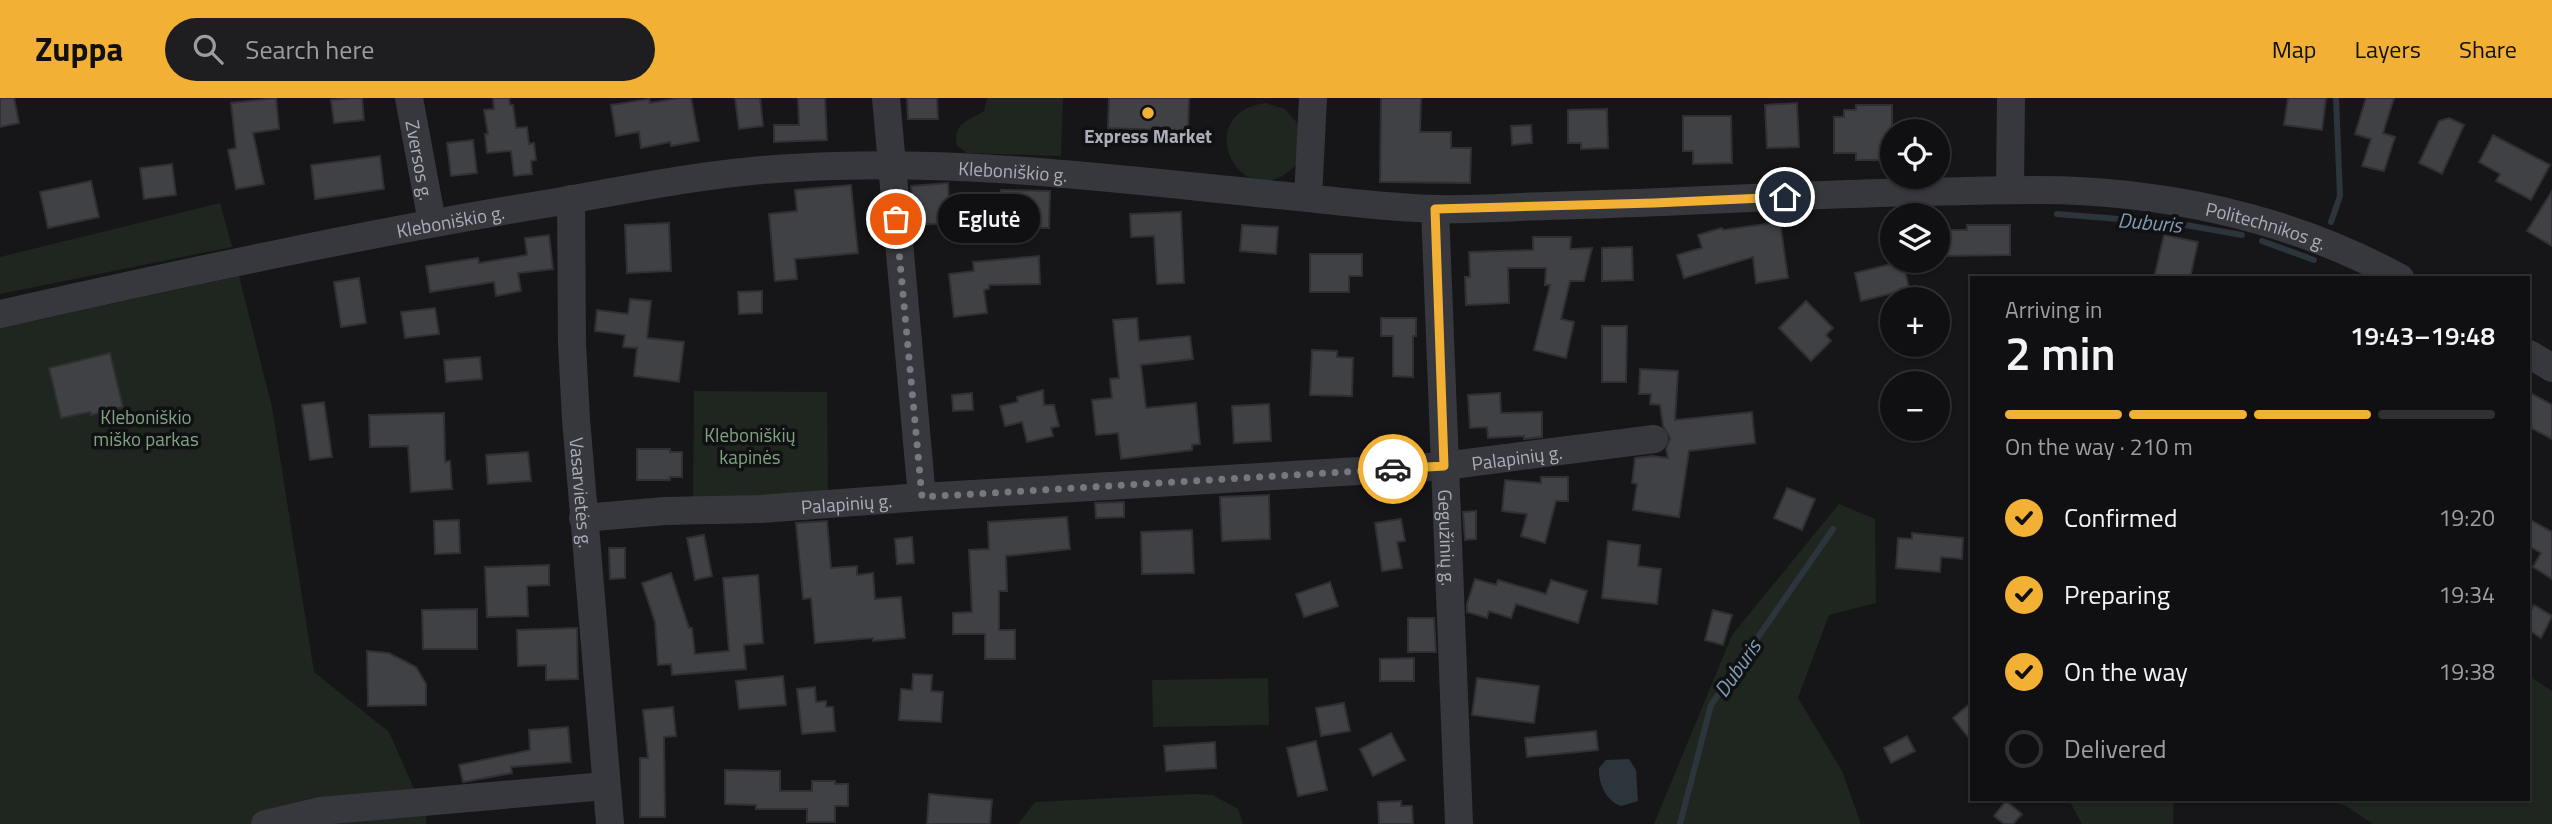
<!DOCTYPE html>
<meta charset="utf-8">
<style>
body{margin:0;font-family:"Titillium Web",sans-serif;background:#1e1e20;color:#f1f3f6;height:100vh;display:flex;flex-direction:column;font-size:26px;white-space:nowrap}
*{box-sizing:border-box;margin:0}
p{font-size:23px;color:#9c9d9f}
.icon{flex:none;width:38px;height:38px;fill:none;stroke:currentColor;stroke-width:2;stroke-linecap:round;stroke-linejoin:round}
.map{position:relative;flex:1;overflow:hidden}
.drawer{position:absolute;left:1970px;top:178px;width:560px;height:525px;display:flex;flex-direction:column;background:#101012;border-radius:0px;box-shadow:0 2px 5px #0004,0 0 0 2px #303032}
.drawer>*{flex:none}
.fabs{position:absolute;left:1880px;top:21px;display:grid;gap:14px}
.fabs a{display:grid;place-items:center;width:70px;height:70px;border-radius:50%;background:#101012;box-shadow:0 2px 5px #0004,0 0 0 2px #303032;font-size:35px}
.pin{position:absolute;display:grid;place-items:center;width:60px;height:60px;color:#fff;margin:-30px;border:4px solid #fff;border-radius:50%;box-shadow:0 2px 7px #0007}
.courier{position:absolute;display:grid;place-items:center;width:70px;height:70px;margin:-35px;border:5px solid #f2b134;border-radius:50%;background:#fff;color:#222;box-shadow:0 2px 9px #0007}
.bubble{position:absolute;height:49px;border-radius:24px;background:#101012;box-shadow:0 2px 5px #0004,0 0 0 2px #303032;font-size:23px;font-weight:600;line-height:49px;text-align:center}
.overview em{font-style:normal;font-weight:600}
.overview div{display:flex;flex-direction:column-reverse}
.overview{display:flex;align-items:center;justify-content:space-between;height:119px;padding:0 35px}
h1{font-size:46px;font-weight:600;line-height:52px}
.bar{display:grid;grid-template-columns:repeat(4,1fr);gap:10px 7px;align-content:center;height:84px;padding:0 35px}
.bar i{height:9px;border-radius:5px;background:#303032}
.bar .selected{background:#f2b134}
.bar p{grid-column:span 4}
ol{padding:0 35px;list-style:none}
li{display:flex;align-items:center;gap:21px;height:77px}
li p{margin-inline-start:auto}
li .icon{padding:7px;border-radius:50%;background:#f2b134;color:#111;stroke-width:4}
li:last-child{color:#9c9d9f}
li i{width:38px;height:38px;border:4px solid #303032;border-radius:50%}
header{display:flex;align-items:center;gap:42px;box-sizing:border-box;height:98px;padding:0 35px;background:#f2b134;color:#111}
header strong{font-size:33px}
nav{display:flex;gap:38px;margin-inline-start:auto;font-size:24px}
.search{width:490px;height:63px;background:#1e1e20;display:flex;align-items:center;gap:18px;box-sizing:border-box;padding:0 24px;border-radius:38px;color:#9c9d9f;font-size:26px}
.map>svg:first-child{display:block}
</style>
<header>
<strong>Zuppa</strong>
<div class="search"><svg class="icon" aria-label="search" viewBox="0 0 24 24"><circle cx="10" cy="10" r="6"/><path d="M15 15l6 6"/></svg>Search here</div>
<nav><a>Map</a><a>Layers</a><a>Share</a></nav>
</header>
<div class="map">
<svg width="2552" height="726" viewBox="0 0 2552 726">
<rect width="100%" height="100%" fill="#161618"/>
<path fill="#1e261f" d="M987,0H1063L1061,58L967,55L957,48C952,26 968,23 984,13Z
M1265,5L1285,11L1299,27L1296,67C1242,123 1188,16 1265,5Z
M220,105L232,149L0,196V159Z
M239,178L272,309L314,574L389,634L426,718V726H0V230Z
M694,293L827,294L828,395L693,405Z
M1839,406L1875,421L1876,505L1829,517L1798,600L1842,673L1861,726H1654L1732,537Z
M2529,578L2552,593V726H2373L2346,708L2330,702H2529Z
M1268,580L1269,627L1153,629L1152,582Z
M1194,696L1213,697L1238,711L1243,726H1018L1035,704Z
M2069,702H2174L2173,726H2082Z"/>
<path fill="#2c353c" d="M1629,661L1636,672L1638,703L1621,708C1606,703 1598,685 1599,670L1606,662Z"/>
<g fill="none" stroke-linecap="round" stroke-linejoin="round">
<path stroke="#2c353c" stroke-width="6" d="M2057,116L2180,126L2242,137
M2331,124L2340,98L2336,0
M2262,143L2314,162
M1680,726L1711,607L1833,431"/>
</g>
<path fill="#404145" stroke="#303034" stroke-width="2" d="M0,0H14L19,25L0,29Z
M276,0L279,31L253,35L264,86L236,91L228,52L236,50L231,5Z
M352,0H362L364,22L334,25L331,2Z
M493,0H509L510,7H513L516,30L527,29L529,46L534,45L536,62L531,63L532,76L514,78L511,53L487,55L485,36H488L484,12L494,11Z
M679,0H691L699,43L671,48L670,44L641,50L639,34L616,38L611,7L649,1L650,5Z
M735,0H760L763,28L739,31Z
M798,0H825L827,42L774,44V27H799Z
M907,0H937L938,21H908Z
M1109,0H1189L1188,33L1108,30Z
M1381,0H1421L1420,34H1451V50H1471L1470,85L1380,84Z
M2288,0H2326L2322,32L2284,27Z
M2366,0H2394L2383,35L2395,39L2384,73L2362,68L2371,41L2355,36Z
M1797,5L1799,49L1767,50L1765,7Z
M1856,7H1892V62H1856V55H1834V19H1844V12H1856Z
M1607,11L1608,50L1581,51V45H1568V12Z
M1683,18H1731L1732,65L1693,66V53H1683Z
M2449,20L2464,27L2442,76L2419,65L2439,23Z
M1531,27L1532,45L1512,47L1511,28Z
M2493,37L2550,67L2531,102L2496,83L2500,76L2479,64Z
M473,42L477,75L451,78L447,45Z
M380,58L384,91L315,101L311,67Z
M172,66L176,97L144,101L140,70Z
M91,83L99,119L48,130L40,94Z
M948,85L950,125L914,127L911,88Z
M851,87L858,155L795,161L797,181L775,183L769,116L797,113L795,92Z
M1001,92L1050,93L1049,130L1001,129Z
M2552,93V148L2527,133Z
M1181,114L1184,185L1157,186L1154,138L1131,139L1130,116Z
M1780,124L1788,180L1756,185L1753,159L1684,180L1677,157L1702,150L1698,137L1722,130L1723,132Z
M669,125L671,173L627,175L625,127Z
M1242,127L1278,129L1276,156L1240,153Z
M1967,127H2010V157L1946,158L1947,132H1967Z
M549,137L553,171L518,175L521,193L496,198L494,184L430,194L426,168L478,160L479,165L527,157L525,140Z
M2164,137L2198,144L2190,180H2154Z
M1533,139H1571L1570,151L1592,150L1584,183H1570L1561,221L1574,224L1566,260L1534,252L1550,187H1545L1546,170H1508L1509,205L1466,207L1465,179H1470L1469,154L1533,152Z
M1632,149L1633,182L1602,183V150Z
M1310,156H1362V178H1349V194H1310Z
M1039,158L1040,186L989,187V191L984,192L987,215L954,219L949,176L974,173L973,164Z
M1903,163L1909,191L1861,203L1855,175Z
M359,180L366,225L341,229L334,184Z
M762,193V215L739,216L738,194Z
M630,201L651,203L647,240L684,244L679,284L634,278L637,250L623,249L625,237L595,233L597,212L628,216Z
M1806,203L1833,230L1826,237L1831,243L1811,263L1779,230Z
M435,210L439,236L405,240L401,214Z
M1137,220L1139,243L1190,238L1193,261L1141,267L1146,310L1196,305L1200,346L1192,347V352L1121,361L1118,335L1096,337L1092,302L1112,300L1110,281L1119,280L1113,222Z
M1381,220H1416V238H1413V279L1393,278V238H1381Z
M1602,228H1627L1626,284H1602Z
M1312,252L1337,253V259L1353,260L1352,298L1310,297Z
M110,255L123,309L91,317L90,314L61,320L49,270Z
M480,259L482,281L446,284L444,262Z
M1640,271L1678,273L1675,322L1752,314L1755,345L1689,353L1679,419L1633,412L1637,386L1632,385L1635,360L1652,358L1668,360L1666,351L1670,340L1663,328L1660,307L1650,306L1651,296H1639Z
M1043,292L1044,307H1054L1059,328L1051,330L1053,338L1027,344L1022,324L1005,328L1000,308L1018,304L1017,299Z
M2529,294L2552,307V341L2529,329Z
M972,295L973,312L953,313L952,297Z
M1500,295L1501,315L1542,314V339L1524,341V338L1488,340L1487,329L1470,330L1468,297Z
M324,304L332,359L310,362L302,307Z
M1269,306L1271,343L1234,345L1232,308Z
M444,315L445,364L450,363L452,391L411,394L408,348L370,349L369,317Z
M637,351H670V354H682V379H670V382H637Z
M528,354L531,383L488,386L486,357Z
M1541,379H1568V403H1556L1545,445L1521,438L1527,416L1502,413L1505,382L1541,385Z
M1787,390L1815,401L1802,432L1774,420Z
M1269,397L1270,441L1222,443L1220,399Z
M1124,404V419L1096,420L1095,405Z
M1476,413V441L1465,442L1463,414Z
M1067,419L1070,451L1006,458L1007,493H999V532H1015V561H985V536H953V515L972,514L969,452L989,451L988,424Z
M1401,421L1405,443L1397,444L1402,470L1382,473L1375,425Z
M2529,421L2552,434V481L2533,469L2541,455L2529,448Z
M459,422L460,455L435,456L434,423Z
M827,423L831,470L857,468V477L873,475L875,501L901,499L905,540L873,543V540L815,545L811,500L803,501L796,425Z
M1192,432L1194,475L1142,476L1141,434Z
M1912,435L1963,440L1962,461L1941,459L1940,474L1896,470L1898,440L1912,441Z
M704,437L712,478L695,482L687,440Z
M912,439L914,465L897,466L895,441Z
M1608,443L1640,447L1638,468L1661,471L1657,506L1602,500Z
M609,450H625V480L610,481Z
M549,467V487L527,488L528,518L487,519L485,469Z
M671,475L689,530H692L695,556L729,553L723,480L758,477L763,545L744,547L746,571L672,577L671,566L658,567L655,524L642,485Z
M1475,481L1496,487L1498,482L1546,496L1551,482L1587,493L1578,525L1516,506L1511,520L1489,513L1487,520L1467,514V506Z
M1330,484L1338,508L1304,519L1296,496Z
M2534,507L2552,518L2541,540L2529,532V516Z
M477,511V551H423L422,512Z
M1713,512L1732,517L1723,547L1705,542Z
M1408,520H1434L1436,554H1408Z
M577,530L578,581L546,582V567L518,568L517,532Z
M367,553L389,555L416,569L426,586V607L368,608Z
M1414,560V583H1380V561Z
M913,576L932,577L931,593L943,594L941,624L899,622L901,591L912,592Z
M783,578L786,607L739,611L736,583Z
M1477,580L1539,588L1534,625L1472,617Z
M815,589L816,604L826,603V609H833L835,633L802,636L797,591Z
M1972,604V644L1953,620Z
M1344,605L1350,633L1321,638L1316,610Z
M673,609L676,638L664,639L665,719H640V660H648L643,612Z
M568,629L571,664L511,669L512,675L463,684L459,667L530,652L529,632Z
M1596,633L1598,652L1527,659L1525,640Z
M1391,635L1405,662L1373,678L1360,651Z
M1907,638L1915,653L1891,665L1884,650Z
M1316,643L1327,692L1298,698L1287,650Z
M1215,644L1216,670L1166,673L1164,648Z
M725,672L780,673V693H812V683H835V686H848V708H835V724H807V711H756V707L725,706Z
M929,696L992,702L990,726H927Z
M1401,703V708H1412L1413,726H1379L1378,704Z
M2006,703L2022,716L2013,726H2004L1994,718Z"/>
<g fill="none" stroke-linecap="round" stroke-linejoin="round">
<g stroke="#37383d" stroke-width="28">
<path id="s1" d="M409,0L432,124"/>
<path d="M886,0L922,399"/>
<path d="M2010,92L2011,0"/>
<path d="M1308,100L1313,0"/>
<path id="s2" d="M571,101L572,246L576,321L610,726"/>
<path id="s3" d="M1435,111L1459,726"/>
<path id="s4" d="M0,216C183,175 366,135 551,105C630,91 711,74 792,70C951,60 1109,80 1267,96C1323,101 1381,110 1438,111C1474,112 1511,109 1547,108C1674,105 1799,96 1926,94C1962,93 1999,92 2036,92C2160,92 2290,119 2400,180"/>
<path d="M2529,256L2552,270"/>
<path id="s5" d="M583,420L665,413L760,411L922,399L1444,368L1654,341"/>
<path d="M265,726L320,713L605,688"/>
</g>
</g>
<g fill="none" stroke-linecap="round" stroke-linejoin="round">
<path stroke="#757880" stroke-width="7" stroke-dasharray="0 12.6" d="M896,121L922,399L1393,371"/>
<path stroke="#f2b134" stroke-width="9" d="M1393,371L1444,368L1435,111L1654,105L1785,99"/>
</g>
<circle fill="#f2b134" stroke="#111113" stroke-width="2.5" cx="1148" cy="15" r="7"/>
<g text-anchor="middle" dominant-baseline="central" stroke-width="7" stroke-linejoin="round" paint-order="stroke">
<g font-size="19" font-weight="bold" fill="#a8adb8" stroke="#111113">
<text x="1148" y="37">Express Market</text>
</g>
<g font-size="19" fill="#a8adb8" stroke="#111113">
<text stroke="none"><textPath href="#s1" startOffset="63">Zversos g.</textPath></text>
<text stroke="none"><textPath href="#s4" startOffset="1027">Kleboniškio g.</textPath></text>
<text stroke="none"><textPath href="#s4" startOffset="460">Kleboniškio g.</textPath></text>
<text stroke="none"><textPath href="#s4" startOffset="2286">Politechnikos g.</textPath></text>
<text stroke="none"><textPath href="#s5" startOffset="936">Palapinių g.</textPath></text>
<text stroke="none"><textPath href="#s2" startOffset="294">Vasarvietės g.</textPath></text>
<text stroke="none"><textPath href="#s5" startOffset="264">Palapinių g.</textPath></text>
<text stroke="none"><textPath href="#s3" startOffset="329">Gegužinių g.</textPath></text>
</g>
<g font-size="19" fill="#7fa381" stroke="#111113">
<text x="146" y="318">Kleboniškio<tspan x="146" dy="22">miško parkas</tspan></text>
<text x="750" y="336">Kleboniškių<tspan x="750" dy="22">kapinės</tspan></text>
</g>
<g font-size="21" font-style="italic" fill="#7f9bb3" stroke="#111113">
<text transform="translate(2150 124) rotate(5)">Duburis</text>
<text transform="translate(1737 570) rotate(-55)">Duburis</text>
</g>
</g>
</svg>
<div class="fabs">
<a><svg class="icon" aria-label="locate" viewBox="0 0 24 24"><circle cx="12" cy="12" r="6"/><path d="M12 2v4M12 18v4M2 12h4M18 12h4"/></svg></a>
<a><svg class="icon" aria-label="layers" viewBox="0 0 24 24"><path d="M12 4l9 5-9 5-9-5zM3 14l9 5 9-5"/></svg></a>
<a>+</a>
<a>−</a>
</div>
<div class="pin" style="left:896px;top:121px;background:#ea580c"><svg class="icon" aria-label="bag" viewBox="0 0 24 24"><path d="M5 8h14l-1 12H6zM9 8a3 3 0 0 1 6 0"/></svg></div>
<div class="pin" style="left:1785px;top:99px;background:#1f2937"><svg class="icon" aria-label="home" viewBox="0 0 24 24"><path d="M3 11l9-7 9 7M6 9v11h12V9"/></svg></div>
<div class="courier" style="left:1393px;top:371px"><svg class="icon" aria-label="car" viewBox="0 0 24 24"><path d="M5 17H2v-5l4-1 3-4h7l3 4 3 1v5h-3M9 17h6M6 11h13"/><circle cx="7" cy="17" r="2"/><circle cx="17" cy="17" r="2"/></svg></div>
<div class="bubble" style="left:938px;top:96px;width:102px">Eglutė</div>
<section class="drawer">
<div class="overview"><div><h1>2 min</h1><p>Arriving in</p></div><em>19:43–19:48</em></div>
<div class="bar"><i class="selected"></i><i class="selected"></i><i class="selected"></i><i></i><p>On the way · 210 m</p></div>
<ol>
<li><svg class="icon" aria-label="check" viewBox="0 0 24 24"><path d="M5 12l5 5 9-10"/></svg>Confirmed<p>19:20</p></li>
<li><svg class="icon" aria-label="check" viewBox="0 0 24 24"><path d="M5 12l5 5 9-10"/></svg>Preparing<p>19:34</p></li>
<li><svg class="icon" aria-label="check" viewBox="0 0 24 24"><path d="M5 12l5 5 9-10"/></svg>On the way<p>19:38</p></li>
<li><i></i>Delivered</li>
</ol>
</section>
</div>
